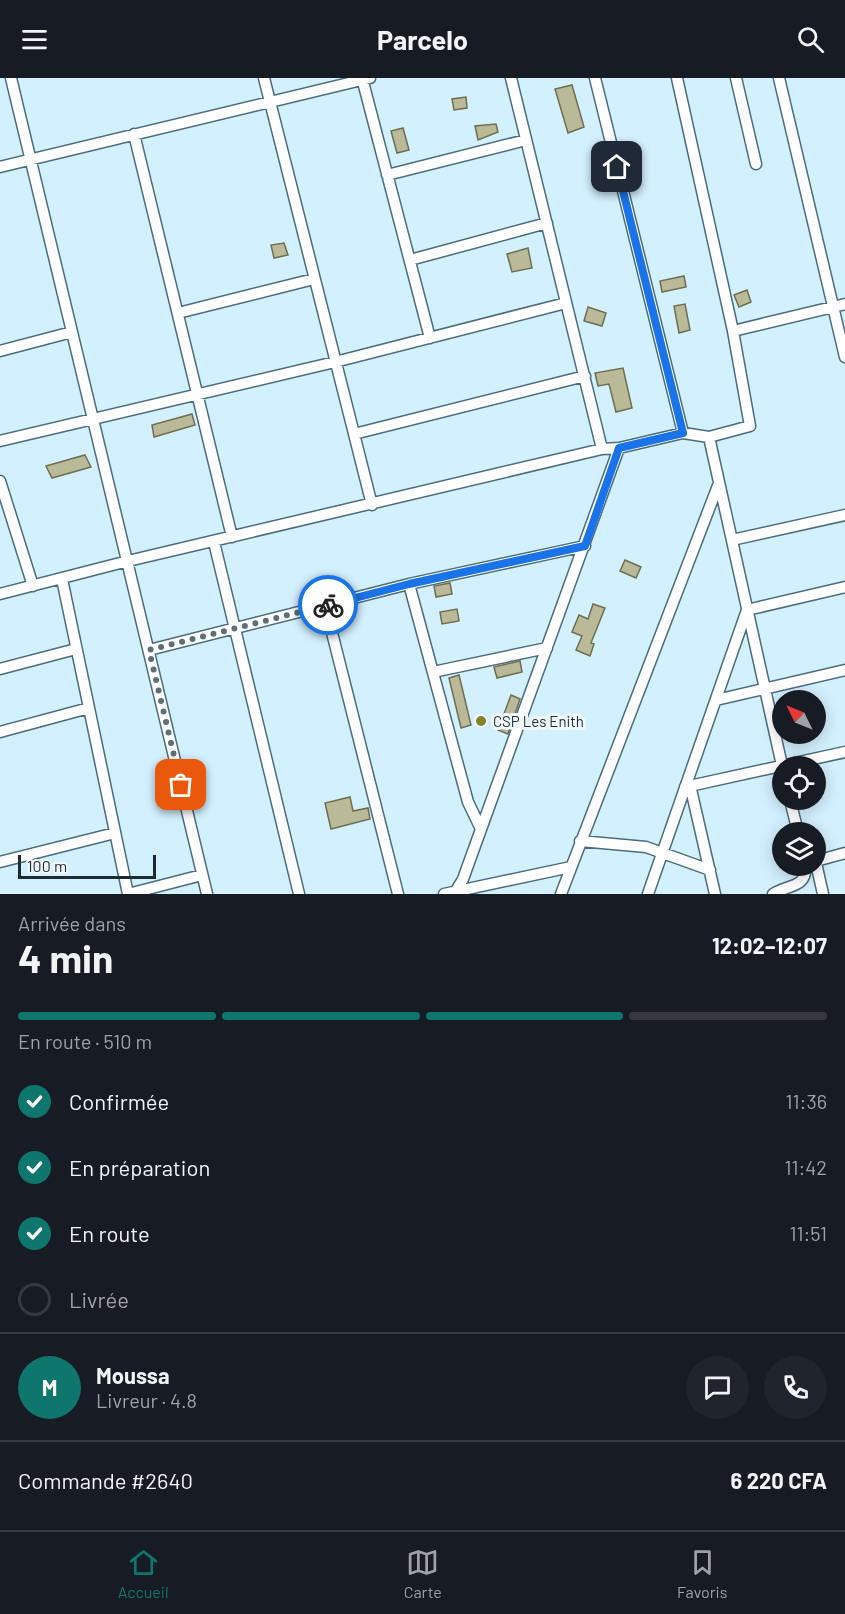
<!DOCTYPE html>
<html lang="fr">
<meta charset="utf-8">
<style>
body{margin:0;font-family:Barlow,sans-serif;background:#20242c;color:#f1f3f6;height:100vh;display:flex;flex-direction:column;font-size:22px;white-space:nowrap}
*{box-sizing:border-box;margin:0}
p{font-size:20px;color:#9ea1a6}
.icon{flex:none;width:33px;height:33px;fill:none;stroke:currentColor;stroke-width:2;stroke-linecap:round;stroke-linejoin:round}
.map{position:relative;height:816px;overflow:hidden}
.side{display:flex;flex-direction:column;background:#171b24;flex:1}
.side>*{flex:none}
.needle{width:39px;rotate:313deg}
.fabs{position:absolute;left:772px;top:612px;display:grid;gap:12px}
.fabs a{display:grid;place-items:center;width:54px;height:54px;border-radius:50%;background:#171b24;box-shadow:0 3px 15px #0003;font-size:30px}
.scale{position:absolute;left:18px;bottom:15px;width:138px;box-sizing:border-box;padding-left:6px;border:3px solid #1d2b32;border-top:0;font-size:16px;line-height:21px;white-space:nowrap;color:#1d2b32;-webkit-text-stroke:4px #f2f9fd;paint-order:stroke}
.pin{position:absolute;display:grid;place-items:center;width:51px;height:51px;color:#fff;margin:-26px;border-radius:12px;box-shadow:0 3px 9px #0006}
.courier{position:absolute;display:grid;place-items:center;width:60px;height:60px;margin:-30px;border:4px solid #1a73e8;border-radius:50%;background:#fff;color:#222;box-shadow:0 2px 8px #0007}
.head em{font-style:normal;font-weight:700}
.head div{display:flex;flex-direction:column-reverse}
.head{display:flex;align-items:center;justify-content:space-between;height:102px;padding:0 18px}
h1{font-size:39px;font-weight:700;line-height:45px}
.bar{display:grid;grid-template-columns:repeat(4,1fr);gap:9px 6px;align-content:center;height:72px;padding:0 18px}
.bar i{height:8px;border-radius:4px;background:#363941}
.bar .current{background:#0f766e}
.bar p{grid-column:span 4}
.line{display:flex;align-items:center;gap:15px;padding:0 18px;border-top:2px solid #363941}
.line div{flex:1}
.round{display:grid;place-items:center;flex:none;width:63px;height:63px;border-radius:32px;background:#20242c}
ol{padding:0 18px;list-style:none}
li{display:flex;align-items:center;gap:18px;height:66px}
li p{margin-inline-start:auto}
li .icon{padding:6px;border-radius:50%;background:#0f766e;color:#fff;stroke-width:4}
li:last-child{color:#9ea1a6}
li i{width:33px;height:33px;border:3px solid #363941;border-radius:50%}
header{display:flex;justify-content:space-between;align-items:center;height:78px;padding:0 18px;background:#171b24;font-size:27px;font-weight:700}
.tabs{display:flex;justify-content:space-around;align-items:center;height:84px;border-top:2px solid #363941;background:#171b24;font-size:16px;color:#9ea1a6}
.tabs a{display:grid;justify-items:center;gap:3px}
.tabs .current{color:#0f766e}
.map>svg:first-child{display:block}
</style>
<header><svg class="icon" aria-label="menu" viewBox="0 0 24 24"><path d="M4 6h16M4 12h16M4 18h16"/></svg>Parcelo<svg class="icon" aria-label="search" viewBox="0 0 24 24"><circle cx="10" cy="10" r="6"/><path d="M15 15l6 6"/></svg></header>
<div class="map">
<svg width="845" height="816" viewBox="0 0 845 816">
<rect width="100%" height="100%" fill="#d3f0fe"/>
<path fill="#baba99" stroke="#6f6f50" stroke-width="1.5" d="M572,7L584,49L568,55L555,11Z
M466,19L467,30L454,32L452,21Z
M496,46L498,54L478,62L475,48Z
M403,50L409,72L397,75L391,53Z
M284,165L288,177L274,180L271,167Z
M528,170L532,190L512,194L507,176Z
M684,198L686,209L662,214L660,203Z
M747,212L751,224L739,229L734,217Z
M685,226L690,252L679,255L674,228Z
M588,229L606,235L602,248L584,243Z
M623,290L632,330L616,334L609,306L598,308L595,295Z
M192,336L195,347L154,359L152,347Z
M85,377L91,389L52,400L46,388Z
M625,482L641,489L636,500L620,493Z
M450,505L452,516L436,519L434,508Z
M593,526L605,530L591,565L594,566L590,578L576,572L582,558L572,554L579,537L588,541Z
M457,531L459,543L442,546L440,534Z
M520,583L522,594L497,600L494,589Z
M459,597L471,647L461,650L449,600Z
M511,617L520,621L508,656L498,652Z
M350,719L353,733L368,730L370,741L331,751L325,725Z"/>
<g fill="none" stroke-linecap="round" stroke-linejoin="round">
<g stroke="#4b6c7c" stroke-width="13">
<path id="minor" d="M11,0L207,816
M264,0L372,427
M362,0L430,260
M511,0L602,371
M595,0L683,355
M736,0L756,86
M779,0L845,279
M134,56L232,459
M0,89L370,0
M387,97L526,62
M410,182L547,145
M178,235L314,201
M733,253L845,226
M0,273L72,254
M354,356L585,298
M709,359L783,692
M0,363L335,284L566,225
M0,403L33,508
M732,462L845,437
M214,464L299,816
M62,501L128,816
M409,506L468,724L481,751
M0,516L128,483L602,371L619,370L683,355L709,359L750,348L733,253L677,0
M325,527L398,816
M149,572L409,506L585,468
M0,591L76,571
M433,594L547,570
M716,622L845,592
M0,654L89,630
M690,707L715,816
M685,709L845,674
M790,722L798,754
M580,763L646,769L710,792
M816,783L845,775
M0,784L115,755
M816,785L823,816
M128,816L202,797
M444,816L571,789
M454,816L463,801L619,370
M561,816L719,405
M648,816L747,532L845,509
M773,816C786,807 808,810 805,788"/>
</g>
<use href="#minor" stroke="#fff" stroke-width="10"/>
</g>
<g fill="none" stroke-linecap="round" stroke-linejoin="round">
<path stroke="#5d7079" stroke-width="6" stroke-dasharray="0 10.8" d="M181,707L149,572L328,527"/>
<path stroke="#1a73e8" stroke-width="8" d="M328,527L409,506L585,468L619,370L683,355L617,89"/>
</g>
<circle fill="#85832c" stroke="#f2f9fd" stroke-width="2" cx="481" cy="643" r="6"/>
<g text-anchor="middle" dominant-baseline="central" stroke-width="6" stroke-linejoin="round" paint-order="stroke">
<g font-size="15" fill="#1d2b32" stroke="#f2f9fd" text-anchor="start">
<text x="493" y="643">CSP Les Enith</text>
</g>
</g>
</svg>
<div class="fabs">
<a><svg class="needle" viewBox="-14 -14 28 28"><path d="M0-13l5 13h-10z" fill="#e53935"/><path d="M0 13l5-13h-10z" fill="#9ea1a6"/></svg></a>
<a><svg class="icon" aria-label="locate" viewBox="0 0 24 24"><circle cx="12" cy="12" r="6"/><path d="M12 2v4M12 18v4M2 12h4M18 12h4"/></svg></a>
<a><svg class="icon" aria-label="layers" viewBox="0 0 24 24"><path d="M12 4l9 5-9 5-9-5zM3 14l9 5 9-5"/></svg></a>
</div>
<div class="scale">100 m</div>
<div class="pin" style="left:181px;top:707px;background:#ea580c"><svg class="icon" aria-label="bag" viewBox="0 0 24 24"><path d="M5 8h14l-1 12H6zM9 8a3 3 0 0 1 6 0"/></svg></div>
<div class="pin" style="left:617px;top:89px;background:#1f2937"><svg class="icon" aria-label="home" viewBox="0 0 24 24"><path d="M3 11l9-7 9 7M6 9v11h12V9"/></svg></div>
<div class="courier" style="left:328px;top:527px"><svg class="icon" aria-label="bike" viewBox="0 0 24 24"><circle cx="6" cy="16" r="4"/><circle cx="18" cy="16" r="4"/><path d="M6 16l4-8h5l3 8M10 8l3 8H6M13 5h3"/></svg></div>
</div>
<section class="side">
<div class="head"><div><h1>4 min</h1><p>Arrivée dans</p></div><em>12:02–12:07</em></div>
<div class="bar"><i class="current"></i><i class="current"></i><i class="current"></i><i></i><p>En route · 510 m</p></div>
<ol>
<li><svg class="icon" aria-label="check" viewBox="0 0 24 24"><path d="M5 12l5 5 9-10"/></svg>Confirmée<p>11:36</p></li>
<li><svg class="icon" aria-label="check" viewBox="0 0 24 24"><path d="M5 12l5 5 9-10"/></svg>En préparation<p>11:42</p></li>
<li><svg class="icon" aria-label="check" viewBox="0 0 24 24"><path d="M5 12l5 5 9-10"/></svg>En route<p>11:51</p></li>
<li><i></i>Livrée</li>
</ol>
<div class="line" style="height:108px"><b class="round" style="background:#0f766e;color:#fff">M</b><div><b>Moussa</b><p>Livreur · 4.8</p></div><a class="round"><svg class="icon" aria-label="chat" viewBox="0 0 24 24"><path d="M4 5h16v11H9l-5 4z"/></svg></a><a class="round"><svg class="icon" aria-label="phone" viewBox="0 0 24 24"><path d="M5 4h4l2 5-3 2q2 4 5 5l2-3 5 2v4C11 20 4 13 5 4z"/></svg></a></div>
<div class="line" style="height:78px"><div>Commande #2640</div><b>6 220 CFA</b></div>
</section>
<nav class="tabs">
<a class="current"><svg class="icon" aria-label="home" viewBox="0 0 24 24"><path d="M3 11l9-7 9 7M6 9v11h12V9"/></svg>Accueil</a>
<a><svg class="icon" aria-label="map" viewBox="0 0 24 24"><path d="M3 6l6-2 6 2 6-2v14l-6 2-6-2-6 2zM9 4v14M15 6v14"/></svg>Carte</a>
<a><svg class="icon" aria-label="saved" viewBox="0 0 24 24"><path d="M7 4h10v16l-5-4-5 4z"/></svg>Favoris</a>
</nav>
